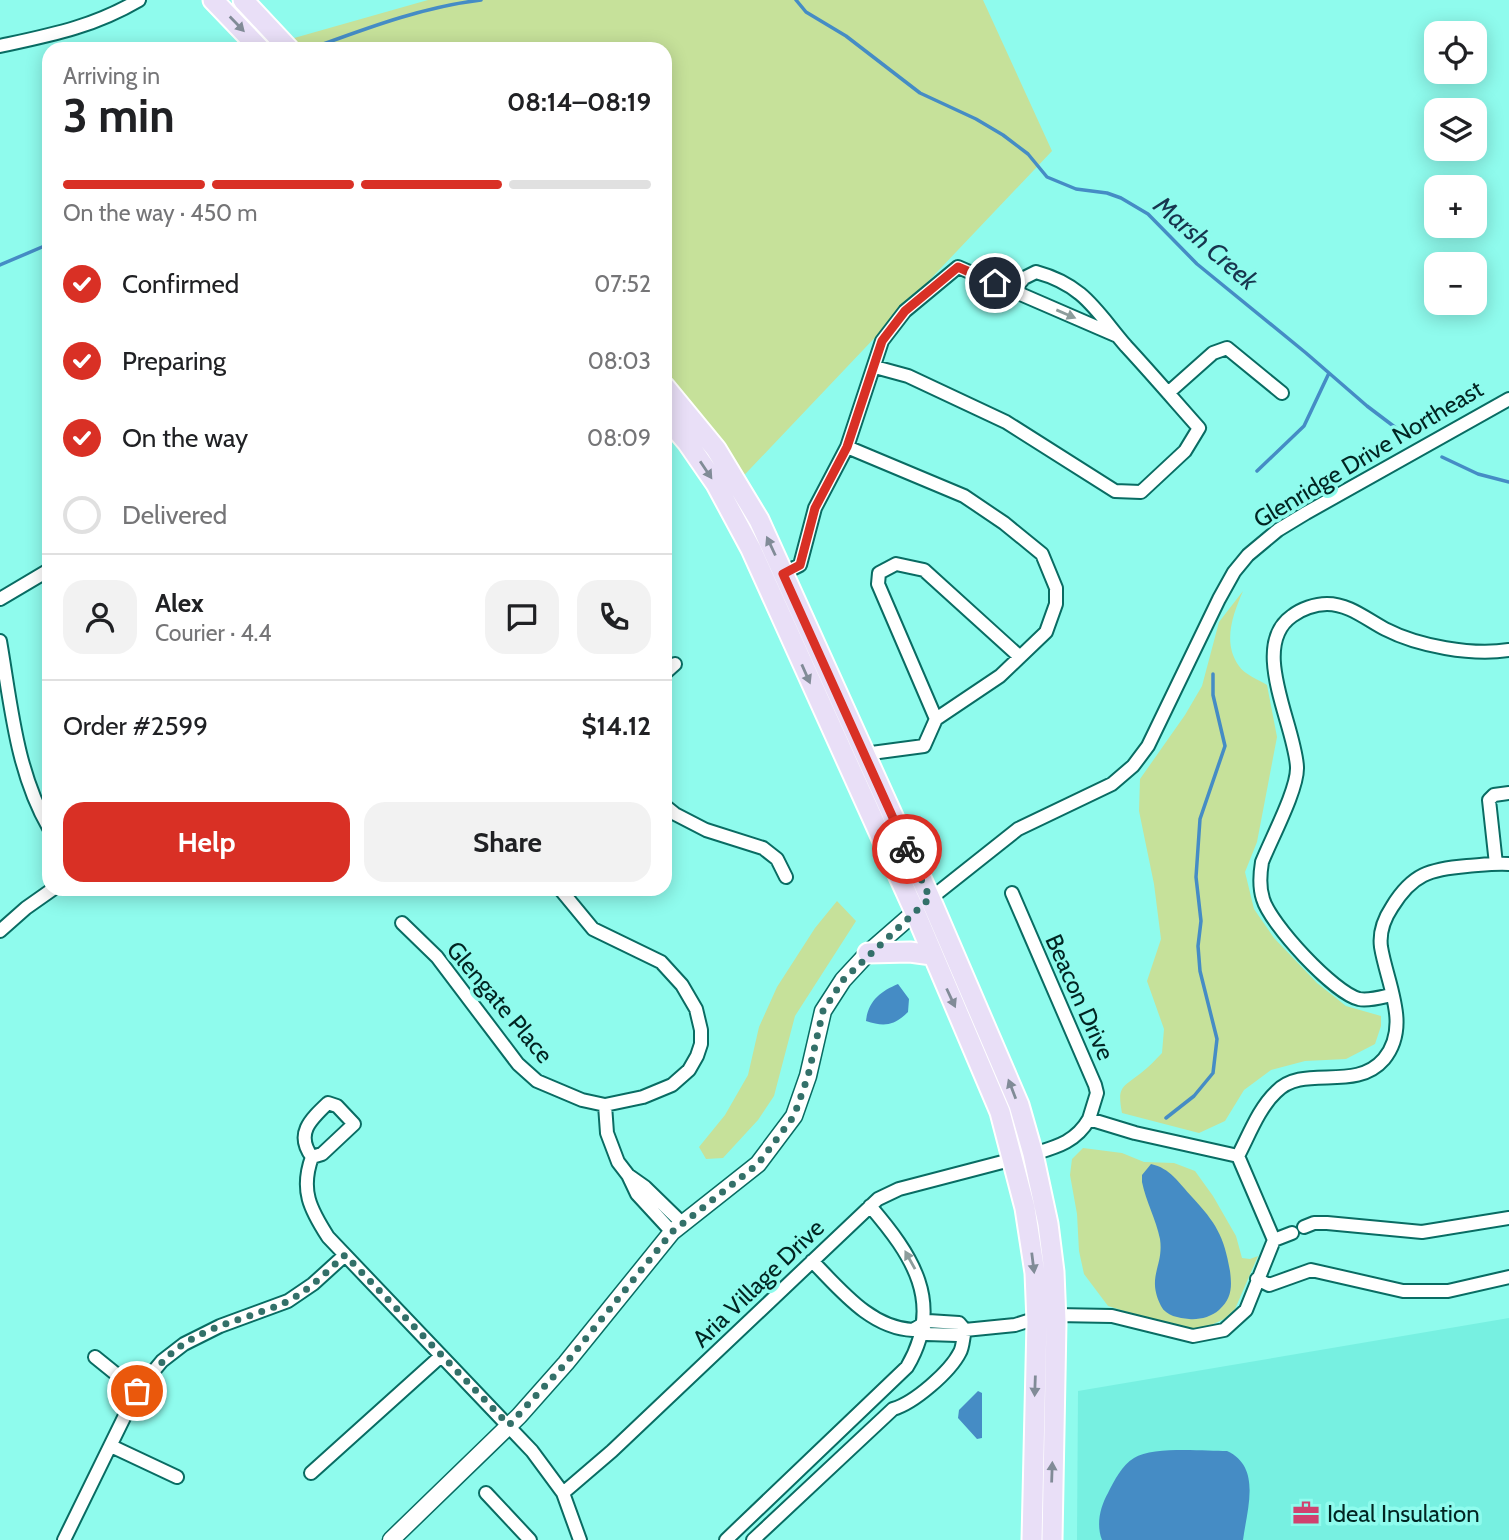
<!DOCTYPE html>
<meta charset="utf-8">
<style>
body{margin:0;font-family:Cabin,sans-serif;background:#f2f2f2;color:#202124;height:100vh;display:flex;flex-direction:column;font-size:26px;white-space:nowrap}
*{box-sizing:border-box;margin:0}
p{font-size:23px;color:#757577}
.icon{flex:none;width:38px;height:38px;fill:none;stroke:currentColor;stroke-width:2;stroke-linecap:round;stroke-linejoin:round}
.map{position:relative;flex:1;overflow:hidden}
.details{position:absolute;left:42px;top:42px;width:630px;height:854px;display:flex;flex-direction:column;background:#fff;border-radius:21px;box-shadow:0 4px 18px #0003}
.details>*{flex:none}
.fabs{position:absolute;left:1424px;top:21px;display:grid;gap:14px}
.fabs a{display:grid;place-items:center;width:63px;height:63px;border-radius:14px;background:#fff;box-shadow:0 4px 18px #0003;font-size:35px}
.pin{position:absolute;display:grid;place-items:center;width:60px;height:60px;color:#fff;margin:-30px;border:4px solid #fff;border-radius:50%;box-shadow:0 2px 7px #0007}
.courier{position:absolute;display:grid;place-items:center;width:70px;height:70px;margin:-35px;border:5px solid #d93025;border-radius:50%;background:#fff;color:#222;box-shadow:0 2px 9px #0007}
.summary em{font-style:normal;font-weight:700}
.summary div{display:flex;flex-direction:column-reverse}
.summary{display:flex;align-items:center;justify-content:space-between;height:119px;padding:0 21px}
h1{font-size:46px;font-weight:700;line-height:52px}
.bar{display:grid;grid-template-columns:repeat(4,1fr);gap:10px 7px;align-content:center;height:84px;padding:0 21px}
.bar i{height:9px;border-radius:5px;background:#e0e0e0}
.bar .on{background:#d93025}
.bar p{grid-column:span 4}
.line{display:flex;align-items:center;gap:18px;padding:0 21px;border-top:2px solid #e0e0e0}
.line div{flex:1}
.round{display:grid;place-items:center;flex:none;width:74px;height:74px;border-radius:21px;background:#f2f2f2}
ol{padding:0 21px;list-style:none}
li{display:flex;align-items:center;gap:21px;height:77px}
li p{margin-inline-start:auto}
li .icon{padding:7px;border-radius:50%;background:#d93025;color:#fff;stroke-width:4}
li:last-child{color:#757577}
li i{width:38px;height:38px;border:4px solid #e0e0e0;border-radius:50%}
.cta{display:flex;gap:14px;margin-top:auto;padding:14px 21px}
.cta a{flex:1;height:80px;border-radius:21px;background:#d93025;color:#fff;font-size:28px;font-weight:700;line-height:80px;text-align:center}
.cta a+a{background:#f2f2f2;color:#202124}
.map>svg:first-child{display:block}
</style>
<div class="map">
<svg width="1509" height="1540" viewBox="0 0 1509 1540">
<rect width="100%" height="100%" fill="#8ffbed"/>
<path fill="#77f0e1" d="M1509,1318V1540H1077L1078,1391Z"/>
<path fill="#c6e19a" d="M428,0H983L1052,151L732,488L677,410L665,398V49H269L266,46Z
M1243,591C1233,614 1222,643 1239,666C1244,674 1259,680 1267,685L1277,737L1257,842L1245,872L1254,909L1274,938L1317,983L1346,1006L1381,1016V1026L1375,1044L1346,1059L1305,1061L1271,1070L1244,1090L1225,1121L1199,1133L1122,1113C1117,1086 1122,1088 1141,1073C1149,1067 1155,1060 1162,1053L1164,1029L1147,981L1161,939L1154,884L1139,811L1140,779L1185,715L1202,686L1219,622Z
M837,901L856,921L795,1016L774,1096L758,1120L723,1158L706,1159L699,1147L725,1115L748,1075L759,1027L777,987L815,928Z
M1083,1148L1122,1153L1144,1162L1174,1163L1195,1171L1213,1196L1236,1236L1242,1258L1250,1259L1258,1256L1235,1309L1224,1319L1205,1328L1183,1329L1108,1306L1084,1274L1079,1251L1077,1214L1070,1175L1072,1159Z"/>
<path fill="#458cc5" d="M898,984L909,999L908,1012C894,1026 884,1027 866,1021C868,1001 881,991 898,984Z
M1151,1164C1170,1168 1179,1183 1192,1197C1216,1223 1224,1236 1230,1271C1232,1287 1232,1298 1219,1310C1211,1317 1199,1320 1189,1319C1179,1318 1166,1316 1161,1306C1146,1276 1164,1267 1160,1239C1156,1219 1146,1202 1142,1182V1175Z
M978,1391L982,1393V1438L977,1439L958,1418L959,1410Z
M1227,1451C1262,1467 1247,1509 1243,1540H1102C1096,1525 1100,1507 1108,1493C1114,1481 1122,1465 1134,1458C1153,1446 1204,1451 1227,1451Z"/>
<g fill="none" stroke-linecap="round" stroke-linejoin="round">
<path stroke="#458cc5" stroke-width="3.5" d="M796,0L806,12L846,36L920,93L976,119L1003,135L1028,154L1047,177L1076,189L1107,193L1121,198L1148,214L1197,264L1306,353L1367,406L1400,431
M315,47C370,27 423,7 481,0
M0,265L49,244
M1442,457L1478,474L1509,482
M1257,471L1304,426L1329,373
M1166,1118L1194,1096L1213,1073L1217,1039L1200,971L1198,946L1201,921L1196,877L1200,819L1225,746L1213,695V674"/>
<g stroke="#096c63" stroke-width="16">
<path id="minor" d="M0,46C51,35 93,27 139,0
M875,367L908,376L1006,422L1115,491L1141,492L1185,451L1199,428C1175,401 1151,373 1126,346C1096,311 1084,285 1036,272L1024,278L1013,291
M1168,393L1213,353L1227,348L1282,393
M778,576L800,565L815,508L847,447L882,341L905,311L958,267L1115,335
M0,599L49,570
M0,641C11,704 16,771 49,828
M665,673L675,664
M936,719L878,584L879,573L896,564L924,570L1020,657
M846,762L864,754L924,746L936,719L1000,676L1046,632L1056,604V588L1042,554L1004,523L964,496L847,447
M665,806L675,814L706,830L763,848L777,859L786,877
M1496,864L1489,800L1494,795L1509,793
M1012,893L1095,1085L1097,1093L1089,1119
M926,902L1018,829L1112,784L1133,766L1148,746L1219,599L1234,572L1248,555L1278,530L1306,513L1509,399
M402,923L437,957L518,1064L537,1081L582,1100L605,1105L643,1097L672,1085L689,1070L697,1056L701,1044V1030L696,1009L682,985L661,962L593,929L560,889
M0,931L26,908L53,889
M1391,995C1382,997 1369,1001 1359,999C1334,993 1270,924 1263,899C1259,887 1260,874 1262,862C1271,839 1298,789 1297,767C1295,725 1249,646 1292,616C1301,609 1315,604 1327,604C1349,604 1366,619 1385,629C1418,646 1472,656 1509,650
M605,1105L607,1133L618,1162L628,1175L637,1194L672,1232
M1033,1154C1056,1147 1076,1142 1089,1119L1135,1133L1238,1156
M1238,1156C1249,1135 1259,1108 1276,1092C1303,1063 1355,1093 1384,1059C1411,1026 1387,984 1381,947C1379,932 1384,919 1392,907C1412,874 1430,869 1467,866C1481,865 1495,863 1509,864
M312,1157L322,1154L354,1124L337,1106L328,1103C310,1120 295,1134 312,1157C300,1190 310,1209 328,1237L532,1451L563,1493L580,1540
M628,1175L645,1187L682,1223
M1304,1227L1314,1223H1327L1422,1232L1509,1218
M1274,1240L1292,1233
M812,1261C840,1289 870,1328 913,1330L928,1321L959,1323L965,1330L957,1335L927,1334L921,1325
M1257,1279L1269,1285L1311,1270L1403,1291H1448L1509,1277
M95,1357L137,1391
M111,1446L177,1477
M311,1473L441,1356
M486,1493L530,1540
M563,1493L612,1451L878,1199L899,1189L1014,1159
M64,1540L137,1391L162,1361L184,1344L220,1326L288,1301L313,1284L345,1255
M726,1540L907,1367C945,1303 912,1255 870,1206
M753,1540L893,1409C914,1403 950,1372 960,1352C963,1347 963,1337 965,1330L1015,1325L1037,1318L1056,1315L1112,1316L1193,1336L1224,1330L1246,1310L1274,1240L1238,1156"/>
</g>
<g stroke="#096c63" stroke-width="19">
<path id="tertiary" d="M391,1540L519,1416L566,1363L672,1232L758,1164L794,1116L808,1076L823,1011L843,980L868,953L915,912"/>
</g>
<g stroke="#fff" stroke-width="23">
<path id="primary" d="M213,0L260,49
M243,0L289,49
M665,387L716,449L759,520L930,898L1019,1105L1033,1154L1048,1224L1054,1272L1056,1322L1052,1540
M665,416L687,442L716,484L751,549L915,912L1000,1112L1025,1208L1035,1273L1037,1322L1032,1540
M868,953L910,952L932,955"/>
</g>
<use href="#minor" stroke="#fff" stroke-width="12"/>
<use href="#tertiary" stroke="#fff" stroke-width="16"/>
<use href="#primary" stroke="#e9dff7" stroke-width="19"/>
</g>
<defs><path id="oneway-solid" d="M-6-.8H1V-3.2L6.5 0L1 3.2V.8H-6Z" transform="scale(1.75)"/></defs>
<g fill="#818b97">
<use href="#oneway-solid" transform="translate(237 24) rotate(46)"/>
<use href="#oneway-solid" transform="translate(706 470) rotate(56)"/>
<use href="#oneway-solid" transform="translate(771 546) rotate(-115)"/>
<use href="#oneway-solid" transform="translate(806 674) rotate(66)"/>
<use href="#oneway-solid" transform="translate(951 998) rotate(65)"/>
<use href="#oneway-solid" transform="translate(1012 1089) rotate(-111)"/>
<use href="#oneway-solid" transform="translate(1033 1263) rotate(83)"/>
<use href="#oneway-solid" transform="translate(1035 1386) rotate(92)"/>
<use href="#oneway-solid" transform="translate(1052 1472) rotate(-88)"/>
</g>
<g fill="#8d9d9c">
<use href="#oneway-solid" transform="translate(1066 314) rotate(23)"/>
<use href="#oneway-solid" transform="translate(910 1260) rotate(-119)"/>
</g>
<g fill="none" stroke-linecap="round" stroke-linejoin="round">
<path stroke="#337069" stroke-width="7" stroke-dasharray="0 12.6" d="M137,1391C151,1374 165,1357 182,1345C213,1324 253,1317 286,1302C309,1291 327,1271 345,1255L509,1425L566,1363L672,1232L758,1164L794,1116L808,1076L823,1011L843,980L930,898L907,849"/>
<path stroke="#d93025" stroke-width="9" d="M907,849L783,574L800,565L815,508L847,447L882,341L905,311L958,267L995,283"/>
</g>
<defs>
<g id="office-bare" transform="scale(2.1)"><path d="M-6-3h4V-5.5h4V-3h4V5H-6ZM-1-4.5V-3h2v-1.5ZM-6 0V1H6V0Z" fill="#cf426f" stroke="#8ffbed" stroke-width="2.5" paint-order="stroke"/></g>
</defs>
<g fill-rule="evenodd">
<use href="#office-bare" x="1306" y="1513"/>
</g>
<g text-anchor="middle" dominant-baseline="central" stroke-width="7" stroke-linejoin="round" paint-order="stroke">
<g font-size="24" fill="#012522" stroke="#8ffbed">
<text transform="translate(1368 454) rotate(-31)">Glenridge Drive Northeast</text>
<text transform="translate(1080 997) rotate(66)">Beacon Drive</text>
<text transform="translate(500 1002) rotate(50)">Glengate Place</text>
<text transform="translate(758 1283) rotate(-44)">Aria Village Drive</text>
</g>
<g font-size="24" fill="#012522" stroke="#8ffbed" text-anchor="start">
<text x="1327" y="1513">Ideal Insulation</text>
</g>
<g font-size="26" font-style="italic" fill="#17354e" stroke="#8ffbed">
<text transform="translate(1206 243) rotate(41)">Marsh Creek</text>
</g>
</g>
</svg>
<div class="fabs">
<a><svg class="icon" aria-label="locate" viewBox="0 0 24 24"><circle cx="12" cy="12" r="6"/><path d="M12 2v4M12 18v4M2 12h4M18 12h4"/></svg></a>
<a><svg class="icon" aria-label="layers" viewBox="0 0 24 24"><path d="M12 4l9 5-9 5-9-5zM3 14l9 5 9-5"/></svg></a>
<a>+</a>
<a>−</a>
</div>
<div class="pin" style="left:137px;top:1391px;background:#ea580c"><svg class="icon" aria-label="bag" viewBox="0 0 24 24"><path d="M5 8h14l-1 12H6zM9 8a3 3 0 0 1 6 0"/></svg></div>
<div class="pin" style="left:995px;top:283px;background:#1f2937"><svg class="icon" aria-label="home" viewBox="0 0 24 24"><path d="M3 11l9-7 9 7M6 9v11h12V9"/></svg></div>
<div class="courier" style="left:907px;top:849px"><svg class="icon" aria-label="bike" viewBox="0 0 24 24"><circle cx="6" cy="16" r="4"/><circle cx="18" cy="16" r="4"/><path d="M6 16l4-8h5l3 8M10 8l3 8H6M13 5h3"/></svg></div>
<section class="details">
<div class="summary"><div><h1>3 min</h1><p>Arriving in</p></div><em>08:14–08:19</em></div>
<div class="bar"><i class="on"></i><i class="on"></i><i class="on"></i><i></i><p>On the way · 450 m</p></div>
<ol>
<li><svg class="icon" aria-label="check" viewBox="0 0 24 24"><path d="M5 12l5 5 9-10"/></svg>Confirmed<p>07:52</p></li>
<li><svg class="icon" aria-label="check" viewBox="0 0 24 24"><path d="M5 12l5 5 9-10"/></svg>Preparing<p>08:03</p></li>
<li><svg class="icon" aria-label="check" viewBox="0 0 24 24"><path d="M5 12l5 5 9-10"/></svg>On the way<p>08:09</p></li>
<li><i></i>Delivered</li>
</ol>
<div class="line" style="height:126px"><a class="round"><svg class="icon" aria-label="person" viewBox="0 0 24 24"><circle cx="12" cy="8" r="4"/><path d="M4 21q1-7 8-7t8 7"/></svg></a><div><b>Alex</b><p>Courier · 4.4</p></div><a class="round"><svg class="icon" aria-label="chat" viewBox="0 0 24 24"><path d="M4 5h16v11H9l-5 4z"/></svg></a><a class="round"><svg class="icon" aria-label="phone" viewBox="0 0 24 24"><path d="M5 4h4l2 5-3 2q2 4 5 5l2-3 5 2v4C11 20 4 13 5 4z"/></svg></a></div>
<div class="line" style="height:91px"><div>Order #2599</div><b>$14.12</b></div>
<div class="cta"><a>Help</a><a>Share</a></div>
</section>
</div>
